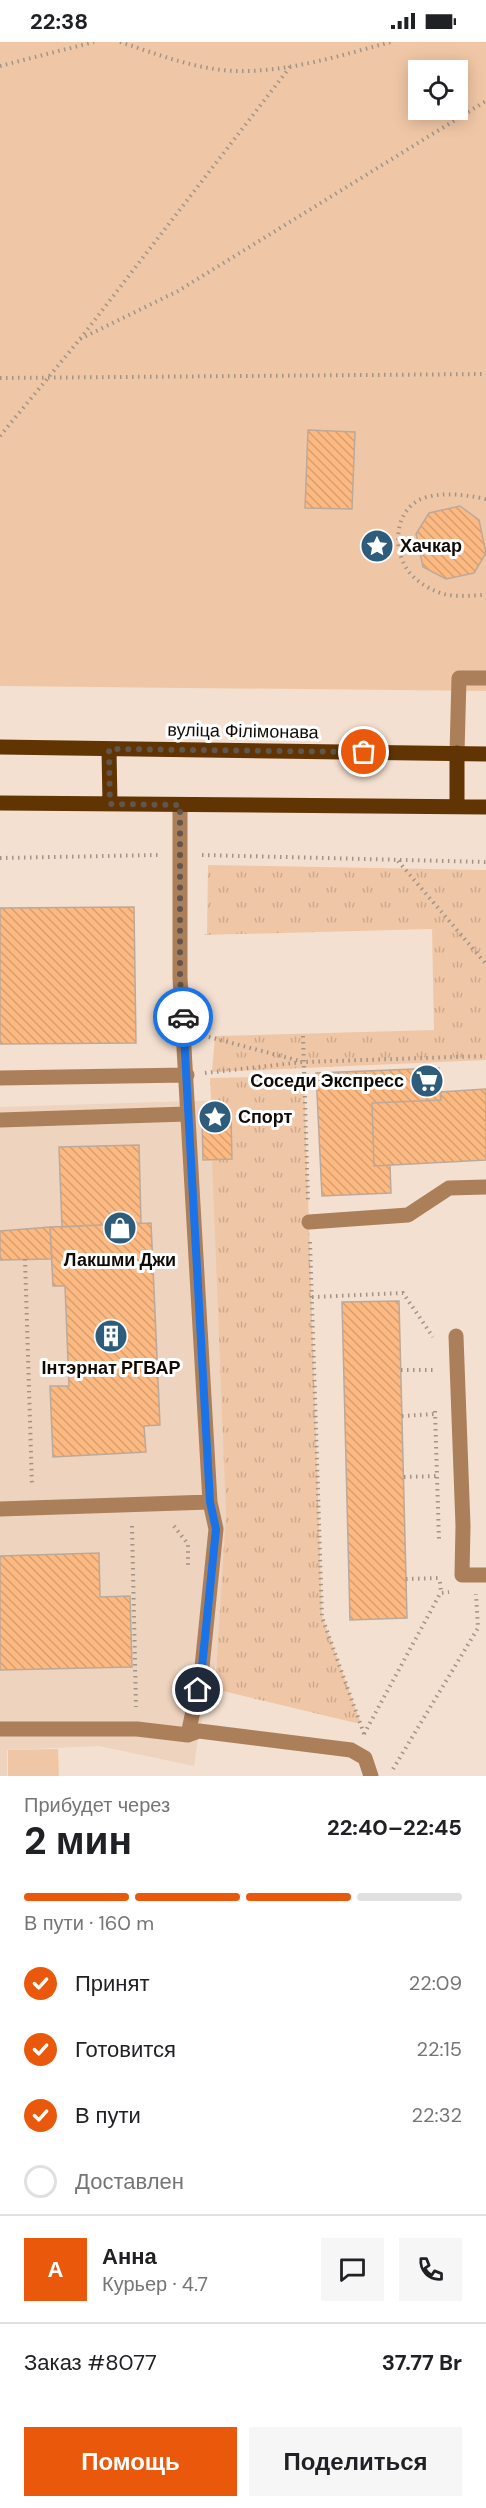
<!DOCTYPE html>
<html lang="ru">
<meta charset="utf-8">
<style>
body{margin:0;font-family:"DM Sans",sans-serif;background:#f6f6f6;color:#202124;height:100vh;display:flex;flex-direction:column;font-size:22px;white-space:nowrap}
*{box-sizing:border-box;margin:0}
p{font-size:20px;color:#757577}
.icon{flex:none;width:33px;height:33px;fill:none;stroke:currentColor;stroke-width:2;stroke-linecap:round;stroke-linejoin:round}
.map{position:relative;height:1734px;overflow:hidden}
.panel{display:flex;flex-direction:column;background:#fff;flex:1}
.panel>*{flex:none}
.buttons{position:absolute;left:408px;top:18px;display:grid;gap:12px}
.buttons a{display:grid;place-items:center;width:60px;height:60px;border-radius:0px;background:#fff;box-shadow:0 3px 15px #0003;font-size:30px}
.pin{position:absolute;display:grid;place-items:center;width:51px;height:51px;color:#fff;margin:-26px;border:3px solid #fff;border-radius:50%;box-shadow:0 2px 6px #0007}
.courier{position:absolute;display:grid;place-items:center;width:60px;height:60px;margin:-30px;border:4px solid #1a73e8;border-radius:50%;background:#fff;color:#222;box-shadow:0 2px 8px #0007}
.summary em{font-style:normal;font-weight:700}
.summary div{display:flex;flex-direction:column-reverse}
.summary{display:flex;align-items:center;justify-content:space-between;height:102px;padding:0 24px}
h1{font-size:39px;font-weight:700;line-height:45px}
.bar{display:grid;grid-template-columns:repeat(4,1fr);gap:9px 6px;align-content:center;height:72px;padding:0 24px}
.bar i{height:8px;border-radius:4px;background:#e0e0e0}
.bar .current{background:#ea580c}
.bar p{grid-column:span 4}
.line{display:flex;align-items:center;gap:15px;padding:0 24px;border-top:2px solid #e0e0e0}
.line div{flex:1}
.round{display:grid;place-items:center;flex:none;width:63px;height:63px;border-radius:0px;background:#f6f6f6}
ol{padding:0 24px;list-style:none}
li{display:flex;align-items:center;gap:18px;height:66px}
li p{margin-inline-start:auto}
li .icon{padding:6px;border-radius:50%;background:#ea580c;color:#fff;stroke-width:4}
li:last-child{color:#757577}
li i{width:33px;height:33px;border:3px solid #e0e0e0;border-radius:50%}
.cta{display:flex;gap:12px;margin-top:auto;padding:12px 24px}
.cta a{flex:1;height:69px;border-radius:0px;background:#ea580c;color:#fff;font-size:24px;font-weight:700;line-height:69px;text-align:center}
.cta a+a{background:#f6f6f6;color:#202124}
.status{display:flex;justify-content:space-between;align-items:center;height:42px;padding:0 30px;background:#fff;direction:ltr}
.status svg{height:16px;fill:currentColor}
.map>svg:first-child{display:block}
</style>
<div class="status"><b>22:38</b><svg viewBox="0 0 49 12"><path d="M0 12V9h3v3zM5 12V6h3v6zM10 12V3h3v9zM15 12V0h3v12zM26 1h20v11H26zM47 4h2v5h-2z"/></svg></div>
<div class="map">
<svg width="486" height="1734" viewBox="0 0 486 1734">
<defs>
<pattern id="grass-tufts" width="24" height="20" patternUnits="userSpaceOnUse" patternTransform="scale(1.5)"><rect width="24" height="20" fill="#f0c7a6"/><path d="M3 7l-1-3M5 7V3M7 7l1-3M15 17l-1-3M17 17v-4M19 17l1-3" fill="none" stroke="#cdaa8d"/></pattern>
<pattern id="building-back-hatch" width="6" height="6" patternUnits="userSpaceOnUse" patternTransform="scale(1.5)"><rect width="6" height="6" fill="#fdb982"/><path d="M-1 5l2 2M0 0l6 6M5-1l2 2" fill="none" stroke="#d89e6f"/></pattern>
</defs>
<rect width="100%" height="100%" fill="#f4e0d0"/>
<path fill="#eed3be" d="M291,1056L217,1618L199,1689L194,1724L99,1704L7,1708V1734H0V1065Z"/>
<path fill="url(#grass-tufts)" d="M208,823L486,828V1018L212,1030L215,994L434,988L432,887L203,893L207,892Z
M304,1034L322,1574L360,1679L356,1681L215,1647L226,1472L212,1118L232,1117L231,1075H212L210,1036Z"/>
<path fill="#f0c7a6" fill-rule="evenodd" d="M0,0H486V649L0,644ZM418,28H458V68H418Z
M58,1707L59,1734H8V1708Z"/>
<path fill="url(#building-back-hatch)" stroke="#bca99a" stroke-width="1.5" d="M308,388L355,390L352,467L305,466Z
M460,464L479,478L486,511L474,531L446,537L423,525L416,492L429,471Z
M134,865L136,1001L0,1002V866Z
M439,1026L441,1058L372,1061L374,1124L390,1123L391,1151L322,1154L316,1031Z
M486,1047V1118L374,1124L372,1061L441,1058L440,1050Z
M231,1074L232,1117L203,1118L202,1075Z
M139,1103L141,1181L62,1185L59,1105Z
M151,1181L160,1383L144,1384L146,1410L53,1415L50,1344H69L65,1244H53L50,1185Z
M50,1185L52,1217L0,1218V1189Z
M399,1259L407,1576L350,1578L342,1260Z
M99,1511L100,1555L130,1554L132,1625L0,1628V1514Z"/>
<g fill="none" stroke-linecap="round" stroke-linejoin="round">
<path stroke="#a29387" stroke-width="4" stroke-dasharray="1.5 4.5" stroke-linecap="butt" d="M120,0C157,12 197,28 237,29C289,30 342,13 391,0
M0,24L94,0
M80,297L178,249L486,59
M0,336L486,332
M0,394L80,297L290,25
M486,457C466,453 447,450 427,455C396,463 391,503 407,527C415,540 435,551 449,553C461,555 474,553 486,553
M202,813L486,820
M0,816L158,813
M398,819L486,922
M205,992V994L300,1019
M303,994L308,1159
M205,1031L303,1020L486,1014
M310,1200L322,1575L364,1692
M25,1217L32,1444
M312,1255L403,1251L433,1295
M401,1328H433
M435,1369L439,1499
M402,1374L435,1372
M404,1435L437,1434
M132,1484L136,1665
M174,1484L188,1502V1526
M406,1537L440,1536
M440,1540L441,1551L449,1550
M364,1692L441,1550
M393,1727L478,1586L476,1552"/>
<path stroke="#ab7f5a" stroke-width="15" d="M457,711L459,636H486
M180,763V936L210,1460L216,1487L202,1625L188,1693
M0,1036L187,1033
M0,1078L187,1072
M309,1180L408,1173L449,1146L486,1145
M456,1294L463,1484L462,1533H486
M0,1467L210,1460
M0,1687H137L188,1693L199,1689L351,1708L365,1716L371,1734"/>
<path stroke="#613404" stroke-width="15" d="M0,705L486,712
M109,707L110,762
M0,761L486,765
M457,764V711"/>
</g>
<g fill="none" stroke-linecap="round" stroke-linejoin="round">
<path stroke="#60564d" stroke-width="6" stroke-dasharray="0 10.8" d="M183,975L180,936V763L110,762L109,707L364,710"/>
<path stroke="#1a73e8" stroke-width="8" d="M183,975L210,1460L216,1487L202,1625L198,1648"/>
</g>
<defs>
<g id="sight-disc" transform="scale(1.725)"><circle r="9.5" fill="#2e5c7b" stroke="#fff"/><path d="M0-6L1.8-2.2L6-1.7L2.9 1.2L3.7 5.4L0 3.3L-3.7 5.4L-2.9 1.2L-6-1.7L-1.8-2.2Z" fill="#fff"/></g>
<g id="supermarket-disc" transform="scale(1.725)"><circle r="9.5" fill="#2e5c7b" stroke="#fff"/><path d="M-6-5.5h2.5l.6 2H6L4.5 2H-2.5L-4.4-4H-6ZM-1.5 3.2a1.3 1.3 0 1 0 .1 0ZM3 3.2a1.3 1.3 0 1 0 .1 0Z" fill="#fff"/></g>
<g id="shop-disc" transform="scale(1.725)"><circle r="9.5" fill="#2e5c7b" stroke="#fff"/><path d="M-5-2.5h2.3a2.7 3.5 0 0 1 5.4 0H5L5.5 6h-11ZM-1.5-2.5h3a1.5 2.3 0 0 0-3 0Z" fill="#fff"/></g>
<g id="building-disc" transform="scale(1.725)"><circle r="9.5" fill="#2e5c7b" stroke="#fff"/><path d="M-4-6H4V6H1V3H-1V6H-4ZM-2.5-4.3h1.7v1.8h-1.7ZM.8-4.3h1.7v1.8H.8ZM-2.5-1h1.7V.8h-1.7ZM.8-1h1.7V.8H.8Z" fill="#fff"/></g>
</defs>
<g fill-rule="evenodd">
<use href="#sight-disc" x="377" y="504"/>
<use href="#supermarket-disc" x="427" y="1039"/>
<use href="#sight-disc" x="215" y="1075"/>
<use href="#shop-disc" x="120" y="1186"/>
<use href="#building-disc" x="111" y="1294"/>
</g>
<g text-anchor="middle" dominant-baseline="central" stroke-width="6" stroke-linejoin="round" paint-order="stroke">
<g font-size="18" font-weight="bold" fill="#110b06" stroke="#fff" text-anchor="start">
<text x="400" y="504">Хачкар</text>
<text x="404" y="1039" text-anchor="end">Соседи Экспресс</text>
<text x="238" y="1075">Спорт</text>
<text x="120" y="1218" text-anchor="middle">Лакшми Джи</text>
<text x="111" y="1326" text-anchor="middle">Інтэрнат РГВАР</text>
</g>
<g font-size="18" fill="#110b06" stroke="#fff">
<text transform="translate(243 689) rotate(1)">вуліца Філімонава</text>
</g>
</g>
</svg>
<div class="buttons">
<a><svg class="icon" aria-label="locate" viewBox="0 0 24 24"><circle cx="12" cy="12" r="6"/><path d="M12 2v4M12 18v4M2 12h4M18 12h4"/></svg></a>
</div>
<div class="pin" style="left:364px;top:710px;background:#ea580c"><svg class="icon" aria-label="bag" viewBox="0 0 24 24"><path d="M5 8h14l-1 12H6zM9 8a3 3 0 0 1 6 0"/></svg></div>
<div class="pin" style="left:198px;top:1648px;background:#1f2937"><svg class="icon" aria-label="home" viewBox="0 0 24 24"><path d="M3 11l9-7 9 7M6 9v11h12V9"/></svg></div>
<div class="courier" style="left:183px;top:975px"><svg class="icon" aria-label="car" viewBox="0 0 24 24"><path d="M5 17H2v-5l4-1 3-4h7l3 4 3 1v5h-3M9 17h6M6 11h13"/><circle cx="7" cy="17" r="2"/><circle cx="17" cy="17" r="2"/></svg></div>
</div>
<section class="panel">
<div class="summary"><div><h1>2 мин</h1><p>Прибудет через</p></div><em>22:40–22:45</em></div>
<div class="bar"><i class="current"></i><i class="current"></i><i class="current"></i><i></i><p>В пути · 160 m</p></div>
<ol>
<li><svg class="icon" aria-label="check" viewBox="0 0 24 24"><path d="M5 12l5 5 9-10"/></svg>Принят<p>22:09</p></li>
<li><svg class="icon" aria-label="check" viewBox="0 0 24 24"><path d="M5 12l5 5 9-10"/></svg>Готовится<p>22:15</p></li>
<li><svg class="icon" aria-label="check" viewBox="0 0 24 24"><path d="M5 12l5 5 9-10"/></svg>В пути<p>22:32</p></li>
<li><i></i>Доставлен</li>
</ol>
<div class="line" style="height:108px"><b class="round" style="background:#ea580c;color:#fff">А</b><div><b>Анна</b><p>Курьер · 4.7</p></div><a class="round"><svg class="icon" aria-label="chat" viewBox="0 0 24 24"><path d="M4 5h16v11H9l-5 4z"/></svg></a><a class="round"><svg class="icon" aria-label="phone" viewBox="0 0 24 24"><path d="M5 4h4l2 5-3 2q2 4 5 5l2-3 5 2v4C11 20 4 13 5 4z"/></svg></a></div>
<div class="line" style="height:78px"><div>Заказ #8077</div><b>37.77 Br</b></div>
<div class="cta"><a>Помощь</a><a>Поделиться</a></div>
</section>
